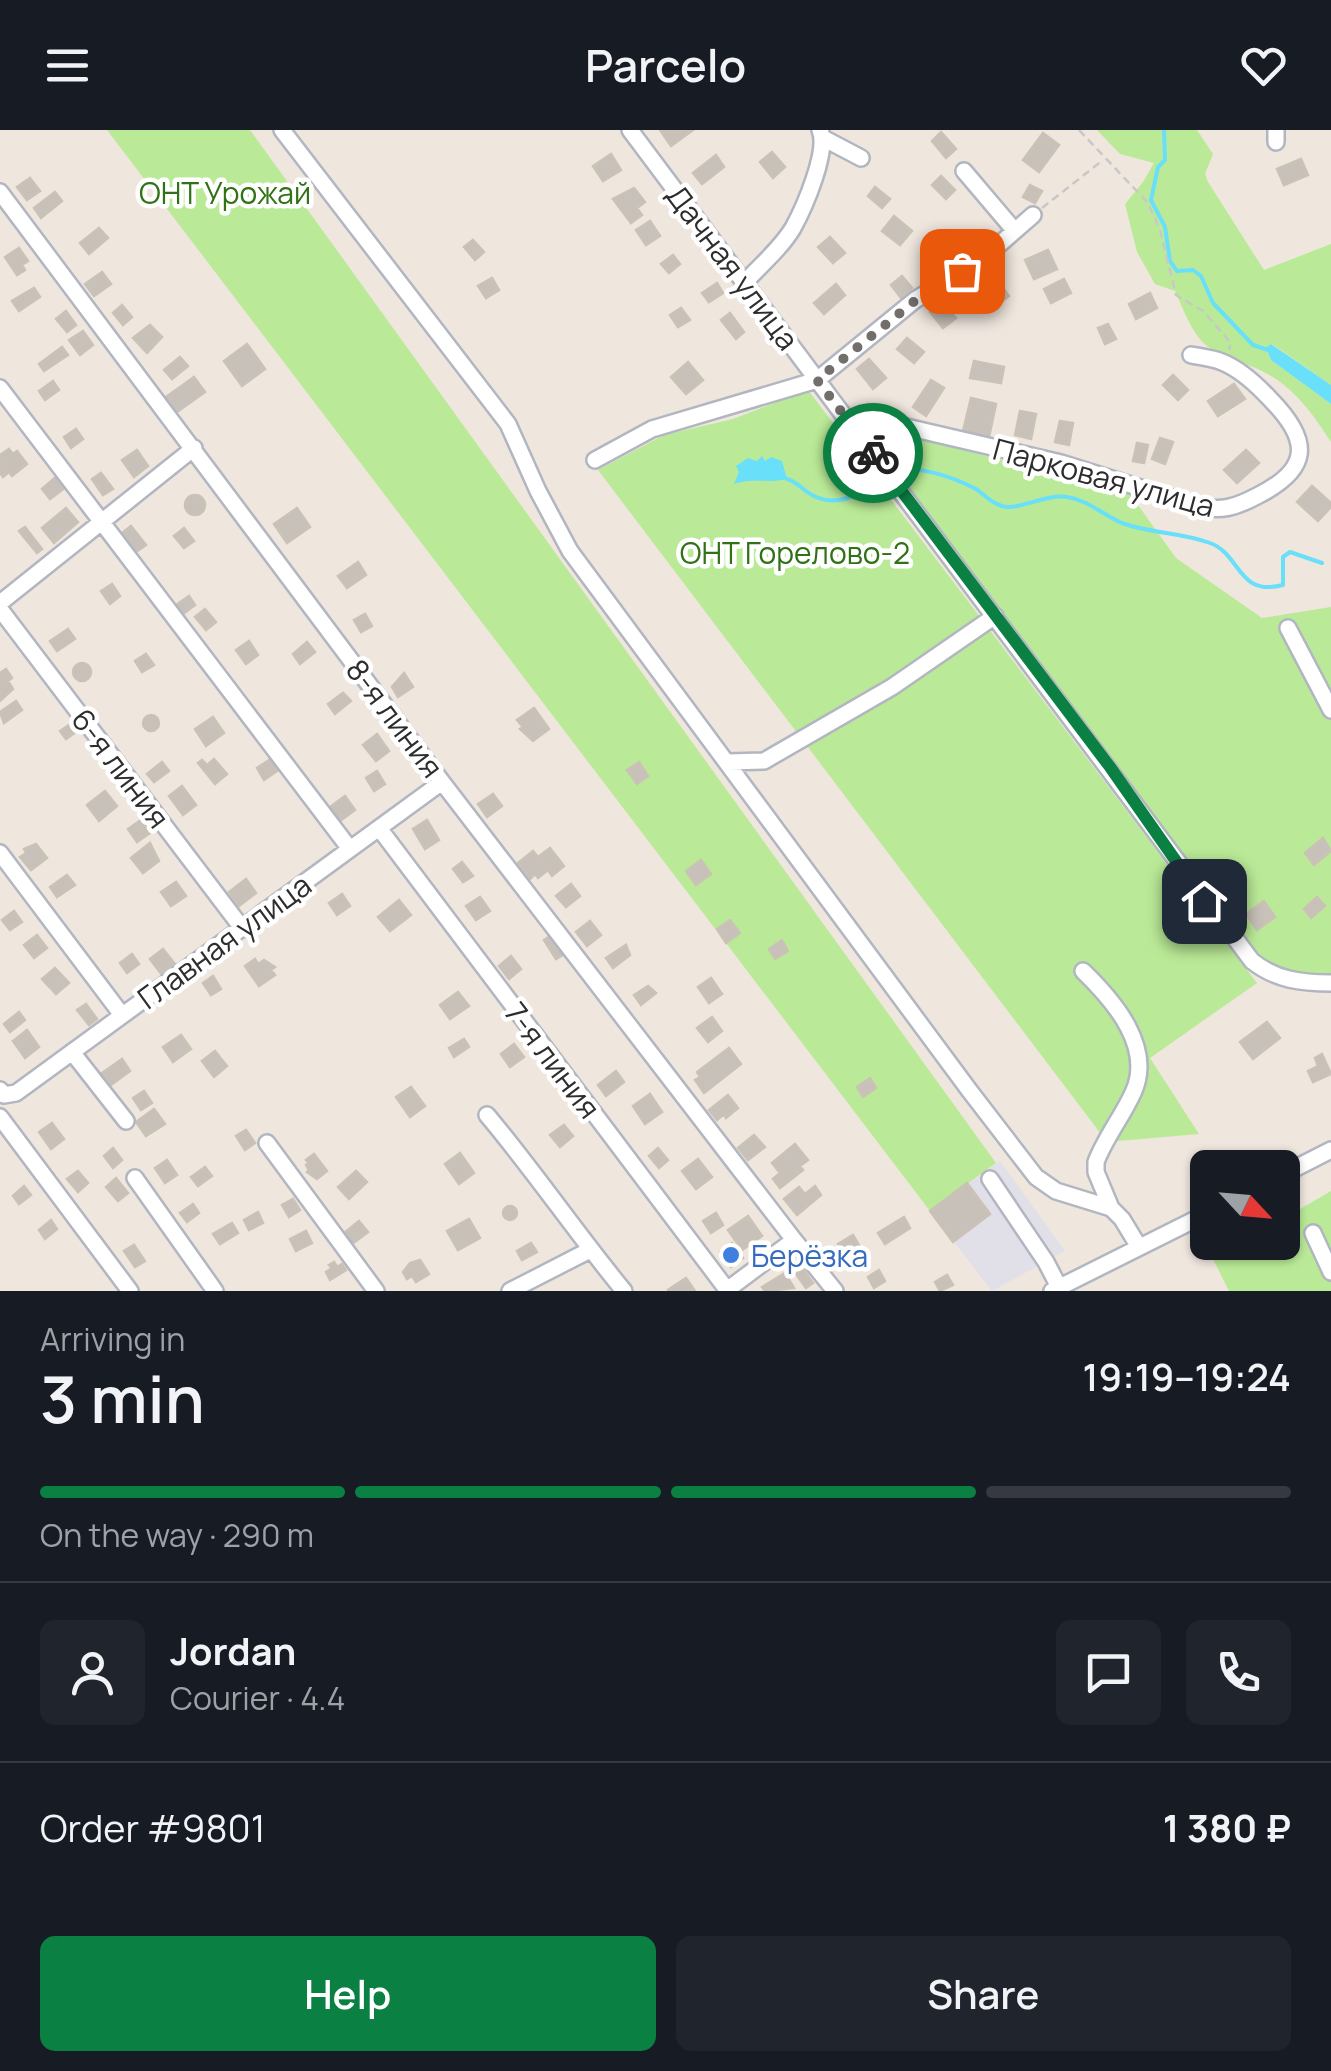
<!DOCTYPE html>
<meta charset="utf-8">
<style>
body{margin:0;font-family:Manrope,sans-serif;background:#20242c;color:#f1f3f6;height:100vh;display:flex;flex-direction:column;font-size:38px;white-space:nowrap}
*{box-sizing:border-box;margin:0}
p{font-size:32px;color:#9ea1a6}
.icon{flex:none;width:55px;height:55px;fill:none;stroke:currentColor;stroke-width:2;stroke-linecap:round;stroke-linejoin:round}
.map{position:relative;height:1161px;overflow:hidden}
.drawer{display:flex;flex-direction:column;background:#171b24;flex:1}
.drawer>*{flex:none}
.needle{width:65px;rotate:116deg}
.buttons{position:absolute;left:1190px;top:1020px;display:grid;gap:20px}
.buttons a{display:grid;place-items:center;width:110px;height:110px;border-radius:15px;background:#171b24;box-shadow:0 2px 8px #0004;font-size:50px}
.pin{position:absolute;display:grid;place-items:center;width:85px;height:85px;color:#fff;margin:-42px;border-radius:20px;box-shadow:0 5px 15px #0006}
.courier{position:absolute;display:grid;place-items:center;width:100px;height:100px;margin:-50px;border:8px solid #0b8043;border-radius:50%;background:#fff;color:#222;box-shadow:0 2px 12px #0007}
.overview em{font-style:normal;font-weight:600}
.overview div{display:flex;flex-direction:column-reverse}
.overview{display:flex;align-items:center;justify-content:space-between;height:170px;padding:0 40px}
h1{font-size:65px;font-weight:600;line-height:75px}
.bar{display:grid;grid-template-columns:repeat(4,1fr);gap:15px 10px;align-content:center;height:120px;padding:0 40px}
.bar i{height:12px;border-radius:8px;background:#363941}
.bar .current{background:#0b8043}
.bar p{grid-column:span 4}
.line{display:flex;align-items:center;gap:25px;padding:0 40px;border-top:2px solid #363941}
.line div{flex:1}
.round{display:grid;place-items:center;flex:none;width:105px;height:105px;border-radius:15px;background:#20242c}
.action{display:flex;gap:20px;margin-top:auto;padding:20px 40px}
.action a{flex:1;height:115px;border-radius:15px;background:#0b8043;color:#fff;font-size:40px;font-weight:600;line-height:115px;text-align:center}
.action a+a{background:#20242c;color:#f1f3f6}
header{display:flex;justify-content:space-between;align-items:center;height:130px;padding:0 40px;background:#171b24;font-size:45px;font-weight:600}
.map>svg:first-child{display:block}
</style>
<header><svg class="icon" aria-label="menu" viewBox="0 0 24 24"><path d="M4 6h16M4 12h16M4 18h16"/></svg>Parcelo<svg class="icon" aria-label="heart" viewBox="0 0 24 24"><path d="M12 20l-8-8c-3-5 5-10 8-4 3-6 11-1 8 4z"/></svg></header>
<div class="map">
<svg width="1331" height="1161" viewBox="0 0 1331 1161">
<rect width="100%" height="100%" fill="#efe6de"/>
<path fill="#e1dfe7" d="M1000,1031L1065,1121L992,1161L930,1081Z"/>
<path fill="#baea97" d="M107,0H250L996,1033L930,1081Z
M1097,0H1197L1213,24L1205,44L1208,52L1264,140L1331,114V255L1272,214L1266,219L1271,230L1331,274V312C1313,284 1293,256 1262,241C1244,232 1222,229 1206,215C1191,202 1183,178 1175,161L1155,154L1137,122L1125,74L1143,52L1154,33L1120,24Z
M808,260L1257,853L1150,928L1199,1004L1107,1012L598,340L664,305L733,289Z
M876,297L1130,364L1176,428L1262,488L1331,477V846C1298,847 1276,839 1251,818L985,458L861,300Z
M1331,1061V1161H1229L1213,1129L1241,1113L1282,1112L1283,1089Z"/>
<path fill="#69dff9" d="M1271,214L1331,255V274L1271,230L1266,218Z
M762,326L765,331L771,327L782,331L787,349C768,354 750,347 734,354L739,342L736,336L748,328L757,331Z"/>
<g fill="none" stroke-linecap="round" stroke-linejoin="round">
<path stroke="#69dff9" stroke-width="4" d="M1164,0L1165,30L1158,37L1151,70L1165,97L1170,131L1177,141L1193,140L1201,146L1213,173L1253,215L1268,220
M894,338C920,337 951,346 974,358C985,364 993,376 1007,377C1024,378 1046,364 1067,367C1088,370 1103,385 1122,393C1152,404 1181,402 1210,413C1241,424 1237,467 1283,455V427L1290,422L1322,433
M787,349C798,352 803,361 814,366C839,378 859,364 880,350"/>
</g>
<path fill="#c8c1b9" stroke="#cbc2b7" stroke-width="2.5" d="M660,0H693L671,16Z
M941,2L956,19L946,28L932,11Z
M1043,3L1059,15L1039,42L1023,30Z
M772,22L785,37L773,48L760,32Z
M611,24L621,40L603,51L593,36Z
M716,25L724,37L702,54L693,43Z
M1301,29L1308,45L1284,55L1277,39Z
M941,46L955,60L946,69L932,55Z
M30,48L40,61L27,70L17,57Z
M1030,55L1042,61L1035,73L1023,67Z
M875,57L890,69L882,78L868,66Z
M634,58L645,72L637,78L642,85L631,93L613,69Z
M55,62L62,71L41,88L34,78Z
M894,86L912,101L900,115L882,101Z
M650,91L660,106L646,115L636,100Z
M99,98L108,108L89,124L80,113Z
M830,107L845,123L833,133L818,117Z
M473,110L484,122L475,130L464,117Z
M19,118L28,131L22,135L25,140L17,145L5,127Z
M1048,120L1057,139L1034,149L1025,130Z
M673,125L680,134L669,143L661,134Z
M102,142L111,154L94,166L85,154Z
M902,146L912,158L901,168L891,155Z
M492,148L499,160L486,168L478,156Z
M1064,149L1071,163L1051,173L1044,159Z
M997,150L1009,166L997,175L984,160Z
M717,153L723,163L709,172L702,163Z
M836,154L845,165L824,184L814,173Z
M34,158L40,167L19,181L12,171Z
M1150,163L1157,178L1136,189L1129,174Z
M942,172L956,188L943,198L930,182Z
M122,175L132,187L123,195L113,183Z
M681,178L690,190L678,197L670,185Z
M66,181L76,195L67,202L56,189Z
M730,183L744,202L736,209L721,190Z
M1108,194L1116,209L1105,214L1098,198Z
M150,195L162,207L147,223L133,208Z
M83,201L93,215L80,225L69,210Z
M907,208L924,222L914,233L897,219Z
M247,214L265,239L242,256L224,231Z
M62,217L68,225L44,241L39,234Z
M180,227L188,236L172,249L164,240Z
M869,229L886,248L873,259L857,239Z
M974,231L1004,237L1001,253L970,248Z
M688,232L703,250L686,264L671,247Z
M1173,245L1188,260L1178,270L1163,255Z
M194,247L205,262L177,282L166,267Z
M931,250L944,258L926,286L913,277Z
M53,251L59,260L45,270L39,261Z
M1234,254L1245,269L1218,286L1208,271Z
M971,268L996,274L989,307L963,301Z
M1020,281L1036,284L1031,309L1015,305Z
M1060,291L1073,293L1069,315L1055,312Z
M76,299L83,309L71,318L64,307Z
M1160,308L1173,312L1165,334L1152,329Z
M1137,313L1148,315L1144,333L1133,331Z
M9,319L13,324L17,321L27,334L12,346L9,342L3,347L0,343V325Z
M137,320L148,336L134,347L122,330Z
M1246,320L1259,333L1237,353L1224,340Z
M101,343L113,359L103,365L92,349Z
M57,346L66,357L50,369L42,359Z
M1312,356L1331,373V377L1318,391L1297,372Z
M185 375a10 10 0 1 1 20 0a10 10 0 1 1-20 0Z
M66,378L78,392L54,413L42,398Z
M297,378L310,397L287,413L274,394Z
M131,396L146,415L136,422L122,403Z
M25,397L42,419L37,423L19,401Z
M184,398L194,411L184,418L174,406Z
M358,432L366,445L347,458L338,446Z
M112,454L120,466L110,474L101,461Z
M189,466L195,475L183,484L176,475Z
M205,479L216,492L206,500L195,487Z
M365,484L372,496L361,502L354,490Z
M68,499L75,509L57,521L50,511Z
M249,511L258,525L246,534L236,520Z
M307,512L315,522L300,534L293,524Z
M146,524L154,535L142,542L135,531Z
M73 542a9 9 0 1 1 18 0a9 9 0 1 1-18 0Z
M6,539L12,548L8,551L13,559L1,570L0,543Z
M404,543L413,557L398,567L392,557Z
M343,563L351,571L335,584L328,574Z
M16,571L22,580L4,593L0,582Z
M534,578L549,599L533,611L520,599L523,597L517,590Z
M143 593a8 8 0 1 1 16 0a8 8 0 1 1-16 0Z
M213,587L224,603L206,616L195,599Z
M75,591L80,599L66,609L60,601Z
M377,604L389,621L376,631L363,615Z
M214,629L227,644L215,654L198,633L202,630L207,635Z
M269,630L277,641L264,650L257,638Z
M162,632L169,641L154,652L147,644Z
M639,632L648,646L637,654L627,640Z
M377,641L385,654L374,661L366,648Z
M182,656L196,675L183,685L169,666Z
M105,661L117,676L99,691L87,675Z
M493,664L502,676L487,687L478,674Z
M345,666L355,680L340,691L330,677Z
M141,690L150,703L137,712L128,699Z
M427,690L439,710L425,719L413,699Z
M1323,708L1331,721L1314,735L1305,723Z
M150,713L159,731L143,743L131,728Z
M36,714L47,728L31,740L20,727L26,723L24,719Z
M550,718L564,736L552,746L548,740L538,748L535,744L530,749L518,733L533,721L538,727Z
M701,730L711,744L696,755L686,741Z
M462,732L473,746L463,752L453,739Z
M67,745L75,755L57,767L50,757Z
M246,749L256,763L239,776L229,762Z
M176,752L186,766L171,776L161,762Z
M571,754L580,766L566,777L556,766Z
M342,764L350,776L337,785L329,773Z
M480,767L490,781L476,790L466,776Z
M1317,767L1325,776L1311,788L1304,779Z
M399,770L411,785L390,801L378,787Z
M1264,771L1275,787L1257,800L1246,784Z
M14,781L22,792L10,800L2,790Z
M730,790L740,803L726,813L717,799Z
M590,791L601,805L587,816L576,802Z
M553,804L566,823L556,829L544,810Z
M37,805L47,818L34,828L24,815Z
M782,810L788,821L775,829L769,819Z
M626,815L630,825L613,838L606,828Z
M163,819L175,834L162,845L150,829Z
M132,824L139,834L127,843L120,833Z
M511,826L521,839L509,849L499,836Z
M255,829L258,834L264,830L275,837L271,840L275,845L259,856L245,836Z
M55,838L69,853L56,864L42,849Z
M213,846L221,859L211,865L203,853Z
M711,848L722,864L709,873L698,857Z
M648,856L656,863L641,875L634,865Z
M458,862L469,876L450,889L440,875Z
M86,874L97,889L89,895L77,880Z
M19,882L25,890L10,902L4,894Z
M712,887L722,901L708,912L697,898Z
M1267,892L1280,908L1253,929L1240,912Z
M27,900L39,917L25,928L13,911Z
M181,905L191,919L173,932L163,917Z
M464,909L469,917L454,927L449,918Z
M514,914L524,927L510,937L501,924Z
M729,918L741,934L704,963L695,950L700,947L697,942Z
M215,921L227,936L214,947L202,931Z
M1322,924L1331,944L1313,952L1308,941L1318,936L1315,928Z
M122,929L130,941L111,955L102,943Z
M616,941L624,952L606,966L598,955Z
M870,948L876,958L863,967L857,957Z
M411,957L425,976L410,987L396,967Z
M144,961L152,973L141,980L133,968Z
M650,964L662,982L645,994L633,976Z
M728,965L738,978L726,988L724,984L717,990L709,980Z
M154,979L165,994L146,1006L136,992Z
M52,993L64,1009L51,1019L39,1002Z
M564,995L573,1006L560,1017L550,1005Z
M246,1000L255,1013L245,1020L236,1006Z
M754,1005L765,1017L748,1030L738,1018Z
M795,1014L808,1030L800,1036L803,1040L780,1058L773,1049L780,1043L772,1033Z
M113,1018L122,1030L113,1038L104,1026Z
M658,1018L668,1030L659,1038L649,1026Z
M460,1023L474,1043L459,1054L445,1034Z
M314,1024L327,1041L317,1049L307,1042L309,1040L306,1035L309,1033L306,1030Z
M698,1029L712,1047L696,1059L682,1041Z
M167,1030L177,1045L165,1053L155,1038Z
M205,1037L212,1046L198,1056L191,1047Z
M78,1041L88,1053L78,1062L67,1049Z
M356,1041L367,1052L349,1069L338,1057Z
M116,1048L128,1063L118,1071L106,1057Z
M967,1053L990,1084L953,1112L930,1081Z
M24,1056L31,1065L19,1074L13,1066Z
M815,1056L821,1065L797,1085L784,1069L799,1057L805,1064Z
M293,1069L300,1080L289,1087L282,1075Z
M193,1074L199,1083L187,1092L180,1083Z
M503 1083a7 7 0 1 1 14 0a7 7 0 1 1-14 0Z
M258,1082L263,1093L249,1100L244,1090Z
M716,1083L723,1095L711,1103L703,1091Z
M748,1086L762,1106L742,1120L728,1100Z
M904,1087L910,1098L885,1114L878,1103Z
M469,1089L480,1108L458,1120L447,1101Z
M51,1090L57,1099L45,1109L39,1100Z
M359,1091L368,1102L352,1114L343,1104Z
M232,1093L238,1103L220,1114L213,1104Z
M306,1101L312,1113L296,1121L290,1109Z
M853,1105L862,1120L847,1129L838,1114Z
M531,1113L537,1122L522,1130L517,1121Z
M732,1113L743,1128L731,1137L720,1122Z
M134,1115L145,1131L135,1137L124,1121Z
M420,1130L429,1144L416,1152L412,1146L407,1149L403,1142L410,1133Z
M334,1132L337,1137L342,1134L346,1140L330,1150L326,1142L332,1138L329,1135Z
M803,1139L813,1153L806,1158L796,1144Z
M879,1140L885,1151L874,1158L868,1147Z
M785,1143L794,1158L765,1161L762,1157Z
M947,1145L953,1155L940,1161L935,1152Z
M686,1148L695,1161H669L668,1160Z"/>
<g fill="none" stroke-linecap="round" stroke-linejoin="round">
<g stroke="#b2b6c1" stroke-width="20">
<path id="minor" d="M282,0L508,294L538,361L570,421L969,960L1036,1047L1056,1061L1111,1078L1122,1089L1139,1117
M630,0L1252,831C1276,850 1301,853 1331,853
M1276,0V12
M823,8L861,28
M964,41L1014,100
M0,62L442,652L794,1110L727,1160
M745,152C761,135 781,118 793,98C804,78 829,21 820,0
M0,258L350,719
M853,295L872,289L1061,333L1198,376C1221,382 1236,377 1257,366C1311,339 1311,311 1271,270C1258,256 1240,239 1222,232C1212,228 1201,227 1191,225
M595,330L652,299L817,250L915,170L985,127L1033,85
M0,473L194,318
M0,479L242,798
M1288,498L1331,580
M728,632L764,631L892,557L995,486
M379,698L728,1161
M0,723L122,885
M1083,841C1115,872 1154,918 1133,963C1122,987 1105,1008 1096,1032V1042L1111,1078
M72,922L126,991
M0,960L4,965L16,963L442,652
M487,985C535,1042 576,1103 624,1161
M0,987L130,1161
M267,1013L376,1161
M1282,1045L1331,1020
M135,1048L215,1161
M990,1049L1046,1132L1059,1157
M1313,1103L1331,1142
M794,1110L835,1161
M510,1161L590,1120
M1052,1161L1208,1083"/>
</g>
<path stroke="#c8c8c8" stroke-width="2.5" stroke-dasharray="8 5" stroke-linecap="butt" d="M1079,0L1148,73L1160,100L1176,165L1203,181L1231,213L1229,220
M1042,78L1103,30"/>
<use href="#minor" stroke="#fff" stroke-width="15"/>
</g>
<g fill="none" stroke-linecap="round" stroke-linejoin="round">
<path stroke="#716e6b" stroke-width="10" stroke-dasharray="0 18" d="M873,323L817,250L916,170L962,141"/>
<path stroke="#0b8043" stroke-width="12" d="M873,323L1110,637L1204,771"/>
</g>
<circle fill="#3f7fe0" stroke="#fff" stroke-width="4" cx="731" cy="1125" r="10"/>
<g text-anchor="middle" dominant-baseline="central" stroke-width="9" stroke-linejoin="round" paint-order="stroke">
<g font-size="30" fill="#307215" stroke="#fff">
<text x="225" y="62">ОНТ Урожай</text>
<text x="795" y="422">ОНТ Горелово-2</text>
</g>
<g font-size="30" fill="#2d2d2d" stroke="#fff">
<text transform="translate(733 137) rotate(53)">Дачная улица</text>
<text transform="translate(1104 347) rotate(15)">Парковая улица</text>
<text transform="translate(395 588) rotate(53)">8-я линия</text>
<text transform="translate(121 638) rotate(53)">6-я линия</text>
<text transform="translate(224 811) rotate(-36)">Главная улица</text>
<text transform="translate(553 930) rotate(53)">7-я линия</text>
</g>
<g font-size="30" fill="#366cbe" stroke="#fff" text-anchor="start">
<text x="751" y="1125">Берёзка</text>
</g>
</g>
</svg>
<div class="buttons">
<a><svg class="needle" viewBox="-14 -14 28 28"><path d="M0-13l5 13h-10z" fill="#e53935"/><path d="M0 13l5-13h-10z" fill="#9ea1a6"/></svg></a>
</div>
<div class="pin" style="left:962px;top:141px;background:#ea580c"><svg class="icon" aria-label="bag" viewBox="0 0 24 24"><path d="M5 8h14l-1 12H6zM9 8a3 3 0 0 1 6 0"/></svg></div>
<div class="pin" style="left:1204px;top:771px;background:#1f2937"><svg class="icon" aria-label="home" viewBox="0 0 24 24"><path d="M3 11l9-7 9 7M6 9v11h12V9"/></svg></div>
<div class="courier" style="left:873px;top:323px"><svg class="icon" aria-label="bike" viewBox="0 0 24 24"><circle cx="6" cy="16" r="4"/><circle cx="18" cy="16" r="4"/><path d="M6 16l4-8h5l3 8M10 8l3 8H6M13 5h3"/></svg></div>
</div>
<section class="drawer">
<div class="overview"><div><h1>3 min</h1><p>Arriving in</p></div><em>19:19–19:24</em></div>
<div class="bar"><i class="current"></i><i class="current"></i><i class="current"></i><i></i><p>On the way · 290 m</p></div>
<div class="line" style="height:180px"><a class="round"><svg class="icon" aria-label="person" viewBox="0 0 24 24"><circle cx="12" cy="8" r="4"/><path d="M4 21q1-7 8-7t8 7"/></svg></a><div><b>Jordan</b><p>Courier · 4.4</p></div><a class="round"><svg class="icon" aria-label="chat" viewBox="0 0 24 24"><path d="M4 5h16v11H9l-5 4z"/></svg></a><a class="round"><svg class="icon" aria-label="phone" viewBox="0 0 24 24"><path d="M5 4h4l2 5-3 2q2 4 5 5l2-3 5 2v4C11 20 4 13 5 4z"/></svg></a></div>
<div class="line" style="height:130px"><div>Order #9801</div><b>1 380 ₽</b></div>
<div class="action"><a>Help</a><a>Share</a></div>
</section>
